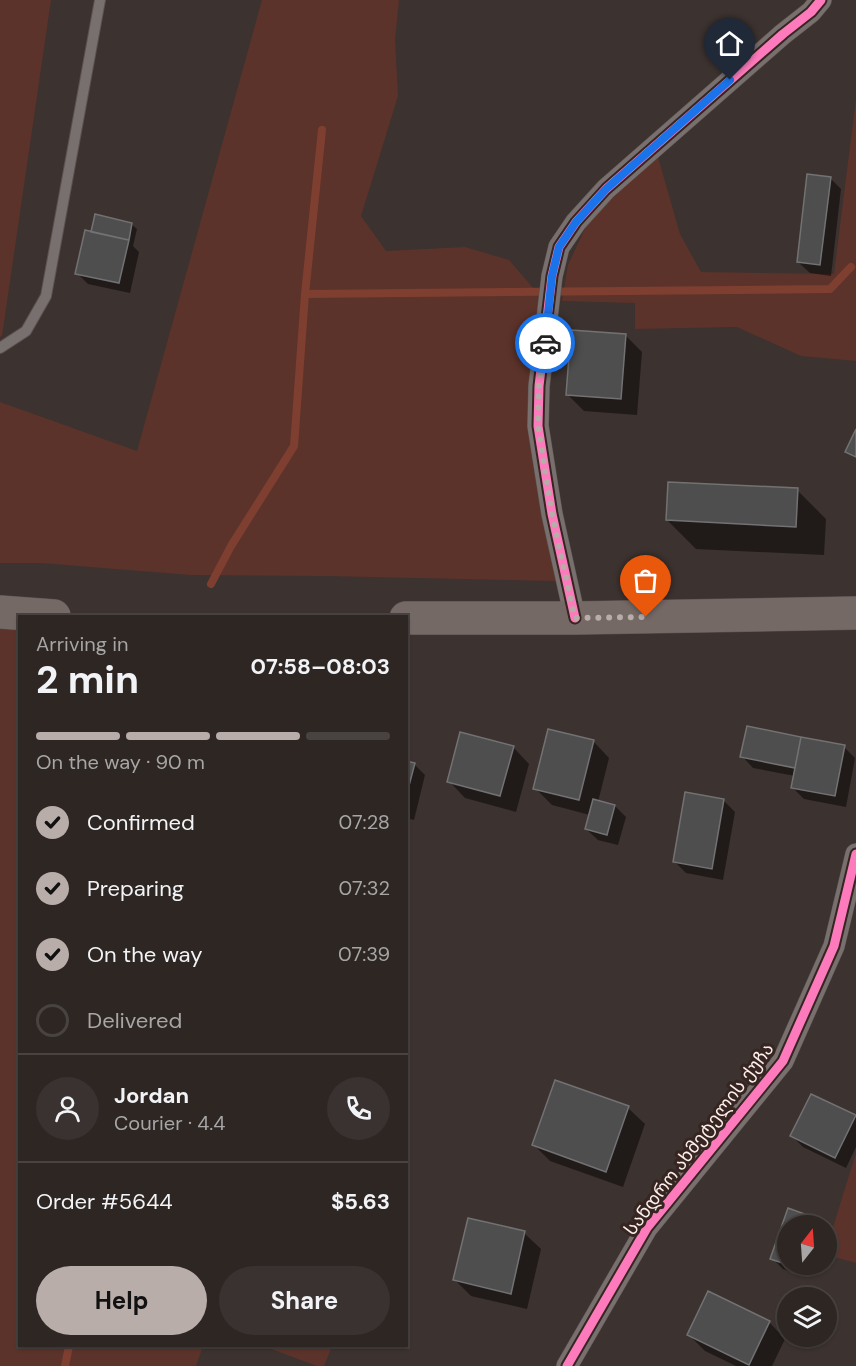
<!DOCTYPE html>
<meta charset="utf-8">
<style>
body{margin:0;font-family:"DM Sans","Noto Sans Georgian",sans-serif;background:#393230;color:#f1f3f6;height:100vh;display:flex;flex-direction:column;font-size:22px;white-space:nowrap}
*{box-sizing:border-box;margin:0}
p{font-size:20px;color:#a7a5a6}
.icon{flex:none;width:33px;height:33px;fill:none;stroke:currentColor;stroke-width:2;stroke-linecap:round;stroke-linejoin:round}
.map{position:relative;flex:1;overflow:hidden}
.details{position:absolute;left:18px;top:615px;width:390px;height:732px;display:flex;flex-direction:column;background:#2d2623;border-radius:0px;box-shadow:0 2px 4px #0004,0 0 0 2px #484341}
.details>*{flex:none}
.needle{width:39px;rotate:17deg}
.buttons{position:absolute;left:777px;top:1215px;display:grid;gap:12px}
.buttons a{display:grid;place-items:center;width:60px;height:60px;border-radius:50%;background:#2d2623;box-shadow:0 2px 4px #0004,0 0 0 2px #484341;font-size:30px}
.pin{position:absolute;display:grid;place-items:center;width:51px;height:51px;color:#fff;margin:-62px -26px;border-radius:50% 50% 50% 0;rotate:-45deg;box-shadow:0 0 6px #0007}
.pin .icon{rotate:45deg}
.courier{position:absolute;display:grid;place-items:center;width:60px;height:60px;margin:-30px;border:4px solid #1a73e8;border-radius:50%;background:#fff;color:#222;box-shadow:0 2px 8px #0007}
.head em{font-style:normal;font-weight:700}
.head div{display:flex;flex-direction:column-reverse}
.head{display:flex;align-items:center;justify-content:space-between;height:102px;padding:0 18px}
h1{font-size:39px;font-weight:700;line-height:45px}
.bar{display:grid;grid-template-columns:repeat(4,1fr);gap:9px 6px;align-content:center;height:72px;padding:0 18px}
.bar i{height:8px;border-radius:4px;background:#484341}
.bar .on{background:#b9adaa}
.bar p{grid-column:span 4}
.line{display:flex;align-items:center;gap:15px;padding:0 18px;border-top:2px solid #484341}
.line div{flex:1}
.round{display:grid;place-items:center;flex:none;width:63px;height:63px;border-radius:32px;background:#393230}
ol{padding:0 18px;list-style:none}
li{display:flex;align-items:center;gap:18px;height:66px}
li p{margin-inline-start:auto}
li .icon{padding:6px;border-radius:50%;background:#b9adaa;color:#111;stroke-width:4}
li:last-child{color:#a7a5a6}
li i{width:33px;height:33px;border:3px solid #484341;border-radius:50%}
.cta{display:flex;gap:12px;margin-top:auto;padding:12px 18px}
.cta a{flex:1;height:69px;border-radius:36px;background:#b9adaa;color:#111;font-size:24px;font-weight:700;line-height:69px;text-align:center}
.cta a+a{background:#393230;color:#f1f3f6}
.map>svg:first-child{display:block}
</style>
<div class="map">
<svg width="856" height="1366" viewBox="0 0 856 1366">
<rect width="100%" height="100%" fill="#3c322f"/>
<path fill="#5c332a" d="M0,0H51L2,336L0,337Z
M262,0H399L395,40L398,96L361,216L386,251L465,247L509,260L535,290L543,294L538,314L527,420L558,581L325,576L191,575L41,563H0V402L137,451Z
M856,99V361L801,356L737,327L635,329V303L562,301L568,265L590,218L658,157L680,234L701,272L834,274Z
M0,626H20V1346H203L196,1366H0Z
M856,1153V1263L827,1255L826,1250Z
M263,1346H332L324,1366H317Z"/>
<path fill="#0007" d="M830,178L841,189L831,276L810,273L798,262Z
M131,224L137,229L133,246L139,252L130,293L88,284L77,273L92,233Z
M625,335L642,352L637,415L584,411L567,394Z
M797,490L826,519L824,555L696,549L667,520Z
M593,741L609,758L598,802L615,806L626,817L618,845L598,840L586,829L590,815L552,805L535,788Z
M513,747L529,764L516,812L465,798L449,781Z
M844,747L855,758L846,807L804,799L793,788L795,776L753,768L742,756Z
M406,762L414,764L425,775L414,820L406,818Z
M724,801L735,812L723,880L686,873L675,862Z
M556,1082L628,1108L645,1124L623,1187L550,1161L534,1145Z
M855,1117L856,1118V1147L846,1168L803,1147L792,1136Z
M789,1210L809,1217L817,1226H788V1264H807L803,1276L783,1269L772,1258Z
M524,1233L541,1249L527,1309L471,1296L455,1280Z
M769,1322L785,1339L772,1366H736L705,1351L689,1335Z"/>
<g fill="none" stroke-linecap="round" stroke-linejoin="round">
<path stroke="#7e3f31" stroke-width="8" d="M305,294L830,289L851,267
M211,584L231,546L294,446L305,294L322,130
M65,1366L69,1346"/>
</g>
<path fill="#4f4e4f" stroke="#727173" stroke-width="1.5" d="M807,174L831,177L820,265L797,262Z
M95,214L132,223L129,240L91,232Z
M85,230L129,240L119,283L75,274Z
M571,330L626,334L621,399L566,395Z
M856,429V457L845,452Z
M668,482L798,488L796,527L666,520Z
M747,726L801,737L795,768L740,757Z
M548,729L594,740L579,800L533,789Z
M460,732L514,746L500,796L447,782Z
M801,737L845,745L835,796L791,788Z
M406,761L415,763L406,797Z
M685,792L724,799L712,869L673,862Z
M593,799L615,805L607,835L585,829Z
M555,1080L629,1106L606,1172L532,1145Z
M811,1094L856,1115L835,1158L790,1136Z
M788,1208L810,1216L806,1226H788V1264H793L792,1266L770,1259Z
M468,1218L525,1231L511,1294L453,1280Z
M708,1291L770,1321L749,1365L687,1335Z"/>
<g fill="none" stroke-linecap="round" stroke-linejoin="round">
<g stroke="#5b514f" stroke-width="12">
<path id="lane" d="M0,348L26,331L46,296L100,0"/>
</g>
<g stroke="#5b514f" stroke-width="22">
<path id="street" d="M575,618L552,514L538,426L539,386L552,276L559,247L576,222L606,189L783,34L811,12L821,0
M567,1366L647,1228L783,1061L834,946L856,854"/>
</g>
<g stroke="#5b514f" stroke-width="34">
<path id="primary" d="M0,612L54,616
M406,618H575L856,613"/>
</g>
<use href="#lane" stroke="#78706e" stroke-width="10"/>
<use href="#street" stroke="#78706e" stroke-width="21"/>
<use href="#primary" stroke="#756966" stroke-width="33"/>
<g stroke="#372521" stroke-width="13">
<path id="cycleway" d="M575,618L552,514L538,426L539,386L552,276L559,247L576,222L606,189L783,34L811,12L821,0
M567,1366L647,1228L783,1061L834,946L856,854"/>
</g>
<use href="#cycleway" stroke="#fd7abc" stroke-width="9"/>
</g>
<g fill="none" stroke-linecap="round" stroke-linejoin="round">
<path stroke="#b9adaa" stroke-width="6" stroke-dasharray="0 10.8" d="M545,343L539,386L538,426L552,514L575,618L646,617"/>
<path stroke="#1a73e8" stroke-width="8" d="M545,343L552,276L559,247L576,222L606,189L730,80"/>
</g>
<g text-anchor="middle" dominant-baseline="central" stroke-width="6" stroke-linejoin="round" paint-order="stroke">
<g font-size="18" fill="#fcefec" stroke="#372521">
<text transform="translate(699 1139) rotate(-53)">სანდრო ახმეტელის ქუჩა</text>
</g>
</g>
</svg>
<div class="buttons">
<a><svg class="needle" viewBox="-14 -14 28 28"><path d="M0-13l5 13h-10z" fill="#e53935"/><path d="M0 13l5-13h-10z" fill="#a7a5a6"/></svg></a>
<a><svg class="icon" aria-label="layers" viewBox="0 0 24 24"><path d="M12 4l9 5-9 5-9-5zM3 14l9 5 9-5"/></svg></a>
</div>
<div class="pin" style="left:646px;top:617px;background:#ea580c"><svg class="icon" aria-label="bag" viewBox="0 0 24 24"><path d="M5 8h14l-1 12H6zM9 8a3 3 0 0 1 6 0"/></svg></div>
<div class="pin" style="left:730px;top:80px;background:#1f2937"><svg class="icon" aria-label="home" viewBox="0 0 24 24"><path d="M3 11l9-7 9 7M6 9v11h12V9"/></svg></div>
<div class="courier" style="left:545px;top:343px"><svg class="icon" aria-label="car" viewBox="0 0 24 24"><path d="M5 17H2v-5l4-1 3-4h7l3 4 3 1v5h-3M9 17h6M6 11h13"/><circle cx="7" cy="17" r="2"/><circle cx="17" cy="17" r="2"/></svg></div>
<section class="details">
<div class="head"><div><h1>2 min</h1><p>Arriving in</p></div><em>07:58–08:03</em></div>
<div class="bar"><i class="on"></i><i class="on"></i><i class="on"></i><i></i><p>On the way · 90 m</p></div>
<ol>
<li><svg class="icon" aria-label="check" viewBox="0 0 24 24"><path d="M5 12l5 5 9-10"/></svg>Confirmed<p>07:28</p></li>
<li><svg class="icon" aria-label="check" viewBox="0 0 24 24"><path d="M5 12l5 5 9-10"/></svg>Preparing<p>07:32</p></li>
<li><svg class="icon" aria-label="check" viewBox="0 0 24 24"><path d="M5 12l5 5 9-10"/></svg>On the way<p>07:39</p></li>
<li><i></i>Delivered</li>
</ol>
<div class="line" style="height:108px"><a class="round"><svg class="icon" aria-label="person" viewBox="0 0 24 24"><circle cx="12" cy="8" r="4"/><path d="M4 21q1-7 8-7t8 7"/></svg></a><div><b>Jordan</b><p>Courier · 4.4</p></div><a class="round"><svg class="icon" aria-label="phone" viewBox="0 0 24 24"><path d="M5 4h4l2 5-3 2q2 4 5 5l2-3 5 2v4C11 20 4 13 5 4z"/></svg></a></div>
<div class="line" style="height:78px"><div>Order #5644</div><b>$5.63</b></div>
<div class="cta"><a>Help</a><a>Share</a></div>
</section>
</div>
